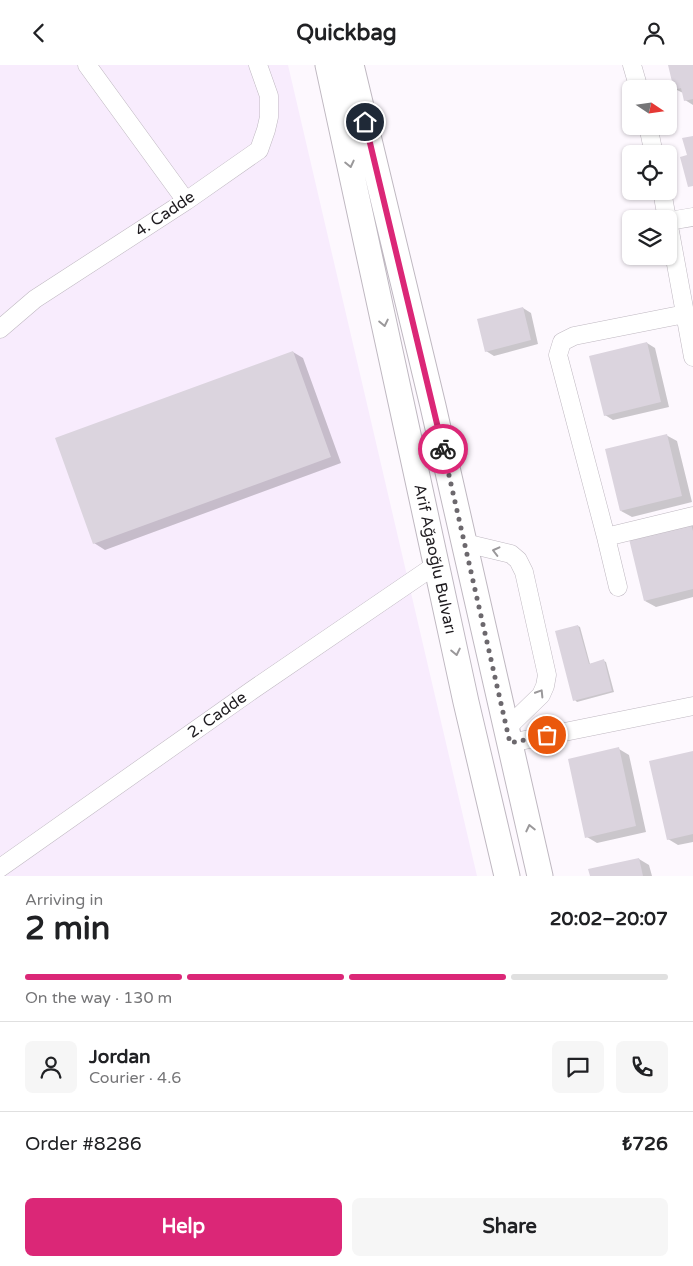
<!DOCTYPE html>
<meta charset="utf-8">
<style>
body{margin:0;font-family:"Varela Round",sans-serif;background:#f6f6f6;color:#202124;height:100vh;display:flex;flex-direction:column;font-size:19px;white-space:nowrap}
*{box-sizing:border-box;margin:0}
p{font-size:16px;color:#757577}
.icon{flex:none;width:28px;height:28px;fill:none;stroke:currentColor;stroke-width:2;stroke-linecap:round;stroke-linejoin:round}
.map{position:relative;height:811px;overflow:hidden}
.side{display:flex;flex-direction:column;background:#fff;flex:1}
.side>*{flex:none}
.needle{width:32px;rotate:103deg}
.fabs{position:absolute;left:622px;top:15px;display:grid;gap:10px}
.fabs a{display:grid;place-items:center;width:55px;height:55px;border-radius:8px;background:#fff;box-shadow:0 1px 4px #0004;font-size:25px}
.pin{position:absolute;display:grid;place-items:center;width:42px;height:42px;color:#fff;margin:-21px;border:2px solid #fff;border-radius:50%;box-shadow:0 1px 5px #0007}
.courier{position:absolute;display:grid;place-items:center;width:50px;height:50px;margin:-25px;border:4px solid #db2777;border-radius:50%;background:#fff;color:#222;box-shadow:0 1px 6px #0007}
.headline em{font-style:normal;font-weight:800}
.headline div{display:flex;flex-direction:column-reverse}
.headline{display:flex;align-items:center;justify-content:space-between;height:85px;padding:0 25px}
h1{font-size:32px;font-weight:800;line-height:38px}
.bar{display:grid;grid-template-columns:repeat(4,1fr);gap:8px 5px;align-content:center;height:60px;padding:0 25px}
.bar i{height:6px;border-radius:4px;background:#e0e0e0}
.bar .active{background:#db2777}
.bar p{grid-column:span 4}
.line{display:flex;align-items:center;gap:12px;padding:0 25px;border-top:1px solid #e0e0e0}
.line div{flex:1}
.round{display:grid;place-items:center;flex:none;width:52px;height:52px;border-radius:8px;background:#f6f6f6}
.cta{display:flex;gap:10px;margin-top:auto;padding:10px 25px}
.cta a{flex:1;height:58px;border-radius:8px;background:#db2777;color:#fff;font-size:20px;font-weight:800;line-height:58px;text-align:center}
.cta a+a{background:#f6f6f6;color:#202124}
header{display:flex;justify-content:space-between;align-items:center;height:65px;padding:0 25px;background:#fff;font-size:22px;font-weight:800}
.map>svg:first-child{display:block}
</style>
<header><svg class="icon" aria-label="back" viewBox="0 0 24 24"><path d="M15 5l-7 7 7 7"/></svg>Quickbag<svg class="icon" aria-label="person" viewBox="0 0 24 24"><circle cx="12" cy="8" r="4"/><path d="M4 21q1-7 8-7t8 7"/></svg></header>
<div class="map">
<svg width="693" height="811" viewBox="0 0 693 811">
<rect width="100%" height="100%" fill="#fdf8fe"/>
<path fill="#f8ecfd" d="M0,0H288L477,811H0Z"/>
<path fill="#0003" d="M670,0H693V40L685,35L683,28L675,24Z
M523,243L531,248L538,279L494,291L486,286Z
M647,278L655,283L669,342L613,355L605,350Z
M293,287L303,293L341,398L105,485L94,478Z
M666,370L677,376L692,437L632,452L621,446Z
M691,460L693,461V532L656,542L645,536Z
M578,561L580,562L590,599L604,596L606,597L614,627L577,637L575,635Z
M619,684L629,690L646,767L597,778L587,772Z
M693,687V777L678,780L668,774Z
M639,794L649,800L652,811H591Z"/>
<path fill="#dbd4de" d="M668,0H693V34L684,36L681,23L674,25Z
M693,71V121L688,122L680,92L687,90L682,73Z
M523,242L531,275L485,287L477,254Z
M647,277L661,337L604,351L589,291Z
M293,286L331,392L93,479L55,373Z
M667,369L682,431L620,446L605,384Z
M691,459L693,466V524L644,536L629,474Z
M578,560L589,599L604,594L612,626L573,636L555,566Z
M619,682L636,761L585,773L568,694Z
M693,686V769L667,775L649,696Z
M639,793L643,811H590L588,804Z"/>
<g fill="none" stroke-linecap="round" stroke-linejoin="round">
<g stroke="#bfb8c1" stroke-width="19">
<path id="minor" d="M87,0L186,136
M632,0L639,24
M648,61L654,89
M662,126L667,154
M669,156L693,152
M669,161L693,292
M685,249L574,271L562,277L558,290L606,472L693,451
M0,264L35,234L186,136L259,85L266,65L269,52V31L258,0
M606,472L618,522
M465,478L511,489L518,495L524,507L547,610L545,621L541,630L507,663
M510,678L693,641
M0,803L251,626L437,499"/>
</g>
<g stroke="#bfb8c1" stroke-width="27">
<path id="highway" d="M328,0L466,637L507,811
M351,0L433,341L540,811"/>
</g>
<use href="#minor" stroke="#fff" stroke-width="18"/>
<use href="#highway" stroke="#fff" stroke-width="25"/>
</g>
<defs><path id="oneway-chevron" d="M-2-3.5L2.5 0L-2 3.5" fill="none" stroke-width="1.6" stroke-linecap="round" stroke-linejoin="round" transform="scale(1.25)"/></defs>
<g stroke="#9a989a">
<use href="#oneway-chevron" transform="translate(350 99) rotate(77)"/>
<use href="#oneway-chevron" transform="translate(384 258) rotate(78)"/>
<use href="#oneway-chevron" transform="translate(496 486) rotate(-166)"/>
<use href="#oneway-chevron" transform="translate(456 587) rotate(78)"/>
<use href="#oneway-chevron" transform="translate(540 628) rotate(-58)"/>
<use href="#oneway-chevron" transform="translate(530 763) rotate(-103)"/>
</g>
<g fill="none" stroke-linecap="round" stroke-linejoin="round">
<path stroke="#6c686d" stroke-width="5" stroke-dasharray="0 9" d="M443,384L510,678L547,670"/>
<path stroke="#db2777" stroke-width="6" d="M365,57L443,384"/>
</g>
<g text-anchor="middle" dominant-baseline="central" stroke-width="4" stroke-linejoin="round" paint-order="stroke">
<g font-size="16" fill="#1e1b1f" stroke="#fff">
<text transform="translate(165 149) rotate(-34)">4. Cadde</text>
<text transform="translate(435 494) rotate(78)">Arif Ağaoğlu Bulvarı</text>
<text transform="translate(217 650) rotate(-35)">2. Cadde</text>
</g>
</g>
</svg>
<div class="fabs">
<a><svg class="needle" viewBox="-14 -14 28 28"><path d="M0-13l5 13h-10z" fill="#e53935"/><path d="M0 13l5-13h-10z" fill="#757577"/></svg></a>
<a><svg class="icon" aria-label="locate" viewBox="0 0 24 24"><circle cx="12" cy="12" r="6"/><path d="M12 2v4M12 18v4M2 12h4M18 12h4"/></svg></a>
<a><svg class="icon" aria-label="layers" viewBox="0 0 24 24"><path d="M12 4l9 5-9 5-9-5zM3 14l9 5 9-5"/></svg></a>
</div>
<div class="pin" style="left:547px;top:670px;background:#ea580c"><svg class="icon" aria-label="bag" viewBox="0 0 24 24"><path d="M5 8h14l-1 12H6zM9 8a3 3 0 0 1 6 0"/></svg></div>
<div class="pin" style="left:365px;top:57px;background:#1f2937"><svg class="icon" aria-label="home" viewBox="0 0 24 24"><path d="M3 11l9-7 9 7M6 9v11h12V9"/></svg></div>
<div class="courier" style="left:443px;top:384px"><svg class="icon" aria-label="bike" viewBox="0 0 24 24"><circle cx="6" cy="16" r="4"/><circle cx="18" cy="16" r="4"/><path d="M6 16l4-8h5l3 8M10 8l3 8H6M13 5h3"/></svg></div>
</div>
<section class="side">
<div class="headline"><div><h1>2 min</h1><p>Arriving in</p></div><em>20:02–20:07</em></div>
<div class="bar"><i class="active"></i><i class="active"></i><i class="active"></i><i></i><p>On the way · 130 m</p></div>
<div class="line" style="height:90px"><a class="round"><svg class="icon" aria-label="person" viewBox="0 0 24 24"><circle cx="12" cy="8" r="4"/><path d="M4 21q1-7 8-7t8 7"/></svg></a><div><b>Jordan</b><p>Courier · 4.6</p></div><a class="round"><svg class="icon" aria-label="chat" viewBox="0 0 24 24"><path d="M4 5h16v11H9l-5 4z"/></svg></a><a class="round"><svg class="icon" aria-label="phone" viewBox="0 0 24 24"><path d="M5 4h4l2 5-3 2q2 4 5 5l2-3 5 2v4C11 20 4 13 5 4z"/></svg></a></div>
<div class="line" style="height:65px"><div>Order #8286</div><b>₺726</b></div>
<div class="cta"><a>Help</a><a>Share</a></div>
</section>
